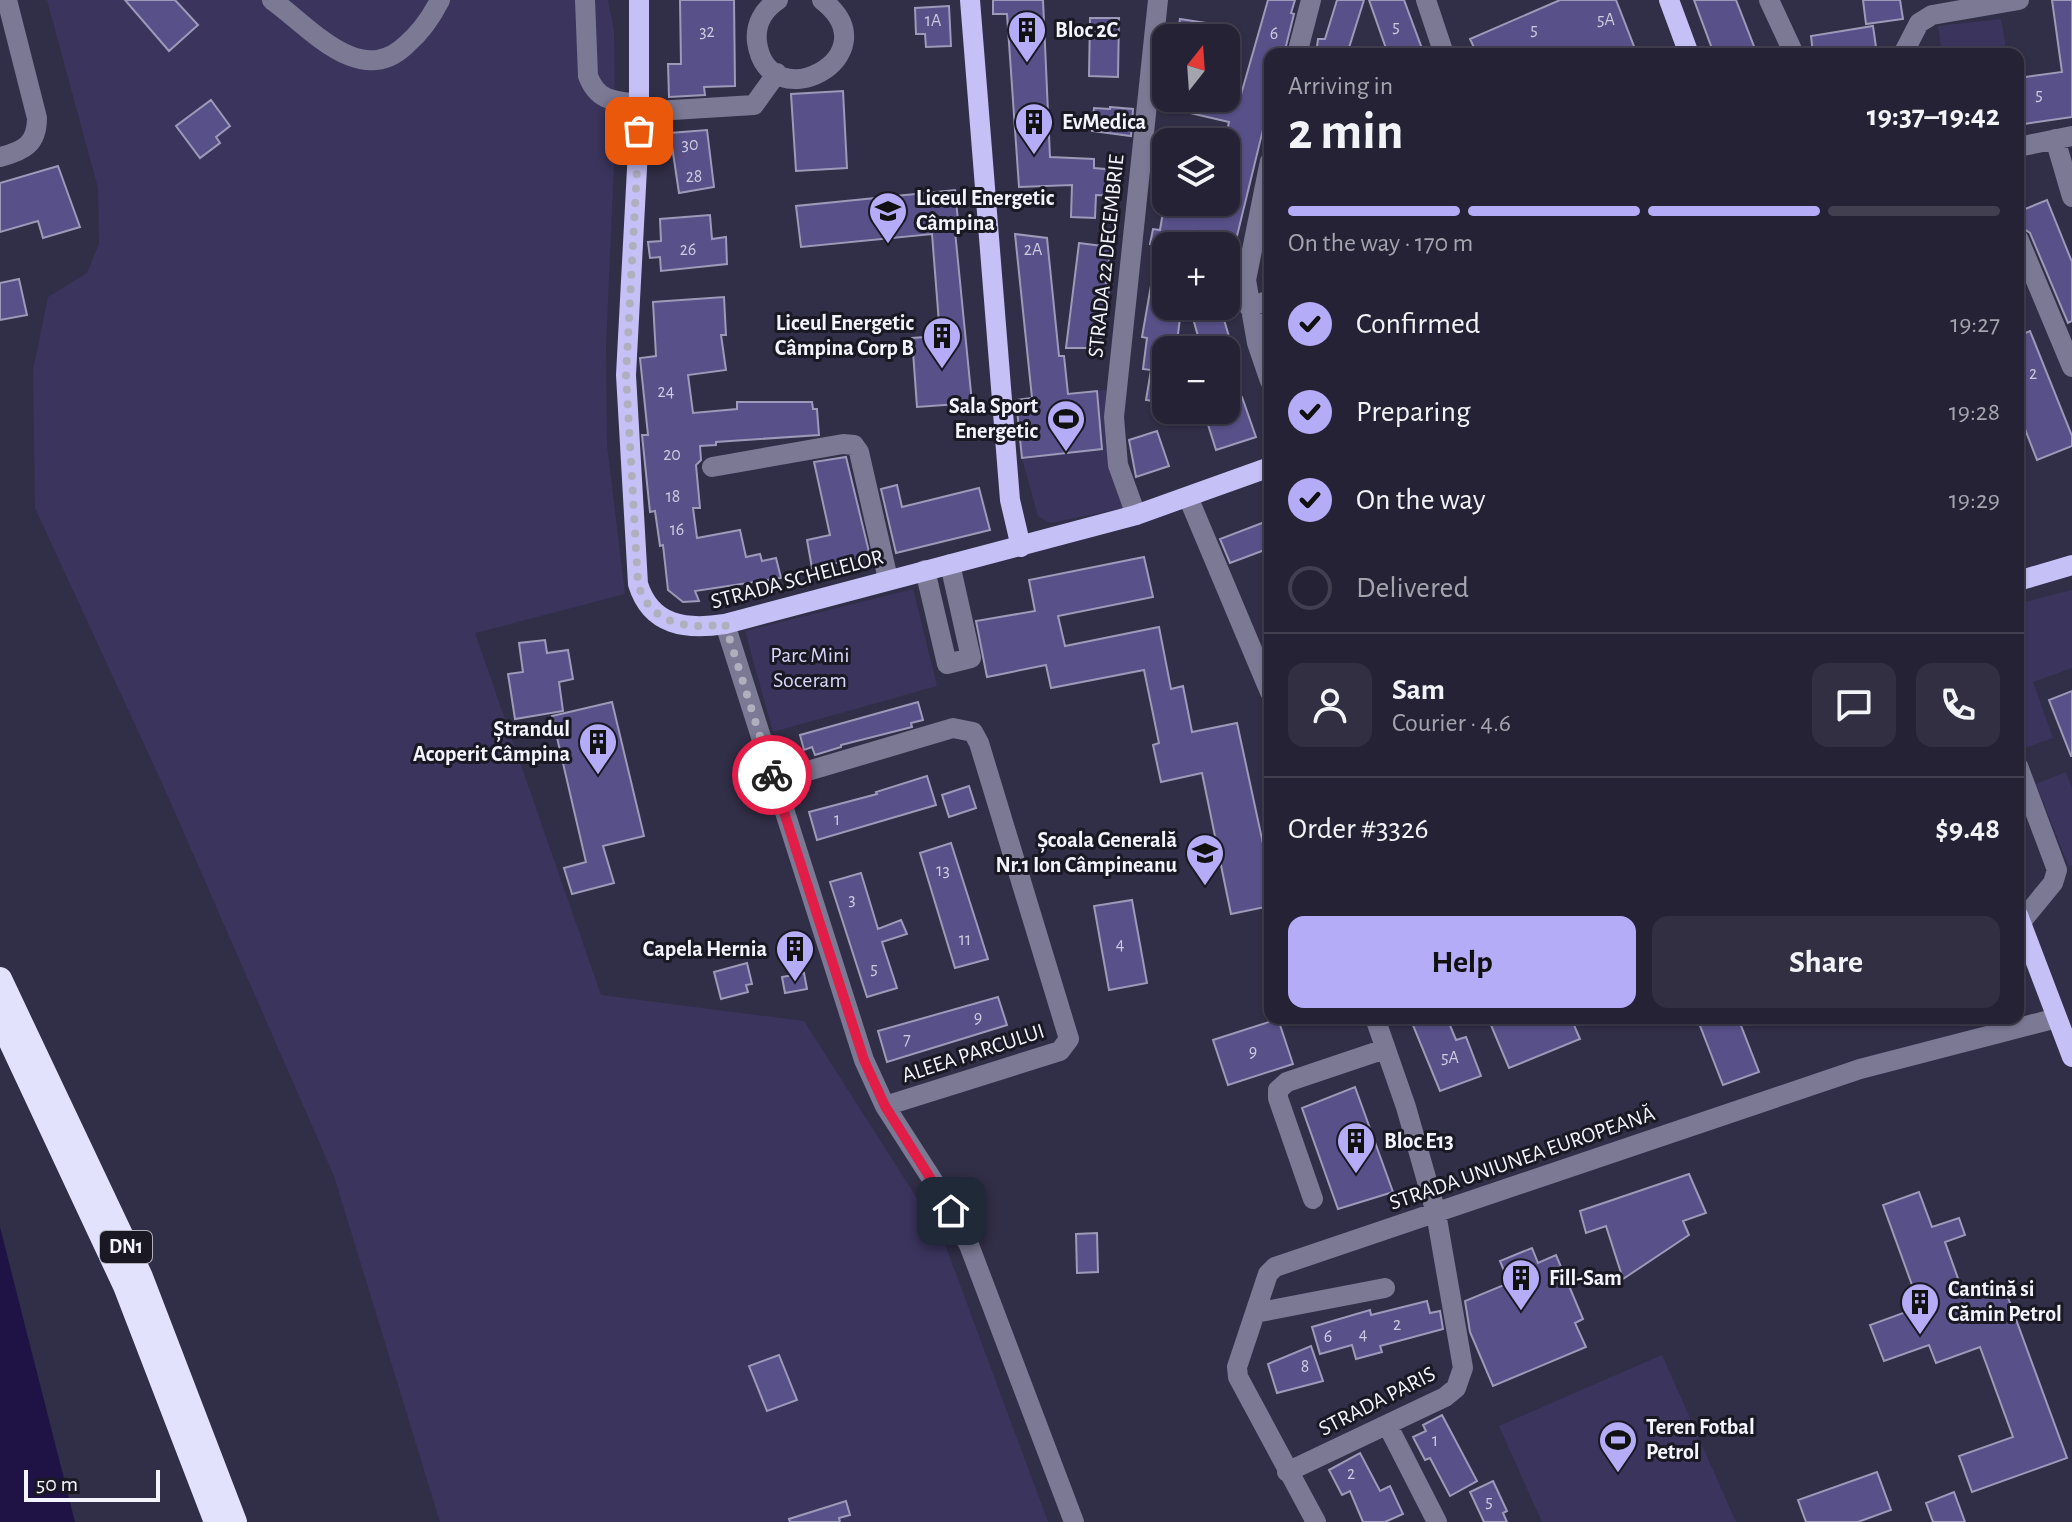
<!DOCTYPE html>
<meta charset="utf-8">
<style>
body{margin:0;font-family:"Alegreya Sans",sans-serif;background:#312f41;color:#f1f3f6;height:100vh;display:flex;flex-direction:column;font-size:30px;white-space:nowrap}
*{box-sizing:border-box;margin:0}
p{font-size:26px;color:#a3a4ad}
.icon{flex:none;width:44px;height:44px;fill:none;stroke:currentColor;stroke-width:2;stroke-linecap:round;stroke-linejoin:round}
.map{position:relative;flex:1;overflow:hidden}
.details{position:absolute;left:1264px;top:48px;width:760px;height:976px;display:flex;flex-direction:column;background:#252235;border-radius:16px;box-shadow:0 2px 6px #0004,0 0 0 2px #423f50}
.details>*{flex:none}
.needle{width:52px;rotate:17deg}
.buttons{position:absolute;left:1152px;top:24px;display:grid;gap:16px}
.buttons a{display:grid;place-items:center;width:88px;height:88px;border-radius:16px;background:#252235;box-shadow:0 2px 6px #0004,0 0 0 2px #423f50;font-size:40px}
.scale{position:absolute;left:24px;bottom:20px;width:136px;box-sizing:border-box;padding-left:8px;border:4px solid #f4f4fe;border-top:0;font-size:22px;line-height:28px;white-space:nowrap;color:#f4f4fe;-webkit-text-stroke:6px #191823;paint-order:stroke}
.pin{position:absolute;display:grid;place-items:center;width:68px;height:68px;color:#fff;margin:-34px;border-radius:16px;box-shadow:0 4px 12px #0006}
.courier{position:absolute;display:grid;place-items:center;width:80px;height:80px;margin:-40px;border:6px solid #e11d48;border-radius:50%;background:#fff;color:#222;box-shadow:0 2px 10px #0007}
.summary em{font-style:normal;font-weight:700}
.summary div{display:flex;flex-direction:column-reverse}
.summary{display:flex;align-items:center;justify-content:space-between;height:136px;padding:0 24px}
h1{font-size:52px;font-weight:700;line-height:60px}
.bar{display:grid;grid-template-columns:repeat(4,1fr);gap:12px 8px;align-content:center;height:96px;padding:0 24px}
.bar i{height:10px;border-radius:6px;background:#423f50}
.bar .current{background:#b5acf8}
.bar p{grid-column:span 4}
.line{display:flex;align-items:center;gap:20px;padding:0 24px;border-top:2px solid #423f50}
.line div{flex:1}
.round{display:grid;place-items:center;flex:none;width:84px;height:84px;border-radius:16px;background:#312f41}
ol{padding:0 24px;list-style:none}
li{display:flex;align-items:center;gap:24px;height:88px}
li p{margin-inline-start:auto}
li .icon{padding:8px;border-radius:50%;background:#b5acf8;color:#111;stroke-width:4}
li:last-child{color:#a3a4ad}
li i{width:44px;height:44px;border:4px solid #423f50;border-radius:50%}
.button{display:flex;gap:16px;margin-top:auto;padding:16px 24px}
.button a{flex:1;height:92px;border-radius:16px;background:#b5acf8;color:#111;font-size:32px;font-weight:700;line-height:92px;text-align:center}
.button a+a{background:#312f41;color:#f1f3f6}
.map>svg:first-child{display:block}
</style>
<div class="map">
<svg width="2072" height="1522" viewBox="0 0 2072 1522">
<rect width="100%" height="100%" fill="#312e47"/>
<path fill="#3b355e" d="M47,0H608L614,30L615,141L606,347L607,445L625,594L475,633L601,995L804,1021L943,1239L1048,1522H440L334,1176L163,785L35,508L33,370L48,297L87,273L99,244L98,188Z
M2001,19L2007,54H1942L1938,26Z
M1106,390L1111,448L1124,508L1050,523L1038,516L1022,458L1016,400Z
M913,589L937,686L773,732L745,631Z
M2072,590V668L2033,682L2053,738L2022,749L2018,740V604Z
M2066,772L2072,788V865L2069,867L2036,784Z
M1662,1355L1736,1522H1542L1499,1426Z"/>
<path fill="#1f1345" d="M0,1227L75,1522H0Z"/>
<path fill="#585088" stroke="#9d9ab9" stroke-width="2" d="M125,0H175L198,25L169,51Z
M680,0H734L735,86L704,87L705,95L669,97L668,64H681Z
M993,0H1043L1050,157L1094,159V168L1118,170L1117,196L1096,195L1095,218L1071,217L1072,185L1019,187L1007,14H993Z
M1268,0H1295L1291,13L1294,14L1284,54H1270V101L1236,240L1194,231L1192,246L1150,244L1153,229L1160,230L1164,206L1210,213L1212,202H1226V135L1229,122L1160,106L1161,98H1240Z
M1337,0H1364L1347,54H1316L1318,39H1325Z
M1369,0H1404L1424,54H1388Z
M1560,0H1616L1637,54H1477L1470,39Z
M1694,0H1736L1757,54H1714Z
M1863,0H1900L1903,19L1866,24Z
M2052,0H2072V117L2024,124L2023,112L2018,113V78L2062,72Z
M949,6L951,46L926,47L925,34H916L915,8Z
M1090,18H1119L1118,77L1089,76Z
M1180,19L1220,25L1218,38H1177Z
M1873,26L1877,54H1813L1811,36Z
M843,91L847,168L796,171L791,94Z
M211,100L230,126L216,137L220,143L200,158L176,126Z
M1110,107L1133,109L1131,136L1092,131L1094,108L1110,109Z
M707,130L714,187L679,193L670,133Z
M58,166L80,227L43,238L38,221L0,232V183Z
M955,190L959,231H955L972,403L917,407L912,338L940,336L932,234L801,247L796,206Z
M2047,200L2072,262V321L2068,323L2030,233L2018,225V212Z
M710,215L712,239L726,237L727,264L661,271L660,257L650,258L648,242L661,241L660,219Z
M1015,234L1047,238L1059,356H1064L1068,394L1097,391L1102,449L1022,458L1016,400L1032,398Z
M1079,243L1111,247L1106,283L1110,284L1099,348H1066Z
M1157,251H1166V308L1181,310L1176,350H1166V403L1146,400L1151,370L1143,369L1147,338L1142,337Z
M19,279L27,315L0,320V283Z
M724,297L726,335H721L726,370L688,375L693,413L737,409V402H812L813,409H817L819,435L716,442V445L700,446L701,460L696,465L700,508H693L697,538L740,530L746,557L760,554L762,561L776,558L781,578L695,591L699,601L683,602L668,590L663,545L660,546L655,511L650,512L642,435H648L640,358L656,356L653,302Z
M1194,306H1224L1222,313L1233,350H1202L1192,315Z
M2030,331L2072,436V446L2037,460L2018,411V336Z
M1242,397L1256,437L1216,450L1205,415L1216,411L1208,410H1226V402Z
M1157,431L1169,466L1136,477L1129,440Z
M846,457L870,556L812,568L807,540L830,535L814,462Z
M897,485L902,507L979,488L990,530L896,553L881,489Z
M1270,520V548L1230,563L1220,539Z
M1144,557L1153,597L1058,616L1065,646L1159,627L1171,689L1183,686L1192,732L1237,723L1270,876V906L1231,914L1202,773L1161,782L1153,745L1159,743L1144,670L1051,688L1046,665L987,677L976,621L1035,611L1029,580Z
M545,640L547,653L568,650L573,679L559,682L563,711L515,719L508,674L523,672L519,643Z
M2072,691V756H2071L2049,700Z
M612,702L644,836L603,846L614,883L572,894L564,868L586,862L552,716Z
M918,702L923,720L911,723L912,727L841,745V747L815,755L812,747L804,750L800,735Z
M927,776L936,805L817,840L809,812L877,794L876,792Z
M969,786L976,808L949,817L942,795Z
M951,843L988,959L955,968L920,853Z
M861,873L878,929L901,920L907,934L882,942L897,988L867,997L830,882Z
M1132,900L1147,983L1109,990L1094,906Z
M747,963L752,984L746,985L748,992L721,999L714,972Z
M804,973L807,989L785,993L782,977Z
M998,997L1007,1025L887,1062L878,1031Z
M1410,1018H1447L1456,1040L1466,1037L1481,1076L1440,1091Z
M1488,1018H1571L1580,1039L1509,1068Z
M1697,1018H1738L1759,1072L1723,1085Z
M1278,1019L1293,1064L1228,1085L1213,1040Z
M1355,1087L1393,1192L1338,1209L1302,1108Z
M1689,1174L1706,1213L1683,1221L1689,1235L1623,1279L1606,1226L1586,1233L1580,1211Z
M1919,1192L1932,1227L1959,1218L1965,1235L1945,1242L1965,1298L2003,1284L2067,1458L1972,1492L1959,1456L2013,1437L1980,1347L1936,1363L1929,1345L1884,1361L1870,1325L1920,1307L1883,1205Z
M1097,1233L1098,1272L1077,1273L1076,1234Z
M1532,1248L1538,1263L1556,1255L1583,1319L1575,1323L1586,1347L1493,1386L1470,1332L1465,1301L1509,1283L1500,1261Z
M1427,1301L1430,1313L1440,1311L1443,1329L1380,1346L1382,1352L1356,1359L1352,1345L1320,1354L1312,1327L1370,1310L1371,1315Z
M1311,1346L1323,1381L1277,1393L1268,1364Z
M779,1355L797,1400L767,1411L749,1366Z
M1442,1415L1477,1481L1450,1496L1430,1458L1425,1460L1413,1437L1426,1431L1423,1425Z
M1360,1453L1380,1491L1390,1486L1403,1514L1385,1522H1363L1350,1491L1342,1495L1329,1470Z
M1877,1472L1891,1510L1858,1522H1806L1798,1500Z
M1493,1481L1507,1511L1503,1513L1507,1522H1484L1470,1492Z
M1954,1492L1965,1522H1933L1926,1503Z
M846,1501L850,1515L839,1518L840,1522H790L789,1519Z"/>
<g fill="none" stroke-linecap="round" stroke-linejoin="round">
<path stroke="#7b7994" stroke-width="20" d="M272,0C310,27 360,89 406,45C421,32 431,18 440,0
M585,0L588,76C598,102 614,101 640,104
M778,0C763,10 755,25 757,42C768,122 894,56 822,0
M1426,0L1444,54
M1769,0L1794,54
M1297,54L1311,0
M1903,54L1919,23L1932,15L2019,0
M640,112L754,105L777,73
M2055,139L2072,197
M2018,147L2072,136
M0,157C24,151 37,144 37,118L7,0
M1270,161L1246,280L1257,343L1270,381
M2018,238L2072,367
M1249,307L1270,300
M712,467L843,444L854,445L859,452L888,579
M1188,497L1270,692
M1136,515L1118,465L1114,417L1158,0
M925,570L947,664L971,658L950,564
M725,624L864,1060L885,1106L937,1187L969,1245L1074,1522
M2018,766L2057,870L2053,883L2021,922
M774,781L953,728L973,732L979,743L1069,1039L1060,1051L885,1106
M1313,1199L1278,1098V1090L1287,1082L1385,1049
M1255,1313L1385,1288
M1388,1426L1437,1522
M1287,1472L1445,1397L1456,1388L1463,1368L1436,1213L1406,1107L1375,1018
M1316,1522L1238,1377L1237,1367L1268,1274L1275,1267L1860,1069L2057,1018"/>
<path stroke="#c5c0f6" stroke-width="20" d="M639,0V131L626,375L638,584C651,626 686,630 725,624L1136,515L1270,467
M970,0L1010,500L1021,547
M1669,0L1689,54
M2018,581L2072,565
M2018,915L2072,1057"/>
<path stroke="#e3e2fc" stroke-width="24" d="M0,979L141,1277L235,1522
M0,1019L125,1286L216,1522"/>
</g>
<g fill="none" stroke-linecap="round" stroke-linejoin="round">
<path stroke="#b0afbe" stroke-width="8" stroke-dasharray="0 14.4" d="M639,131L626,375L638,584C650,624 687,630 725,624L772,775"/>
<path stroke="#e11d48" stroke-width="10" d="M772,775L864,1060L885,1106L951,1211"/>
</g>
<defs>
<g id="building-pin" transform="scale(2)"><path d="M0 17L-7.5 6A9.5 9.5 0 1 1 7.5 6Z" fill="#b5acf8" stroke="#191823"/><path d="M-4-6H4V6H1V3H-1V6H-4ZM-2.5-4.3h1.7v1.8h-1.7ZM.8-4.3h1.7v1.8H.8ZM-2.5-1h1.7V.8h-1.7ZM.8-1h1.7V.8H.8Z" fill="#111"/></g>
<g id="school-pin" transform="scale(2)"><path d="M0 17L-7.5 6A9.5 9.5 0 1 1 7.5 6Z" fill="#b5acf8" stroke="#191823"/><path d="M0-5L7-2L0 1L-7-2ZM-4 1L0 2.5L4 1V4Q0 6-4 4Z" fill="#111"/></g>
<g id="stadium-pin" transform="scale(2)"><path d="M0 17L-7.5 6A9.5 9.5 0 1 1 7.5 6Z" fill="#b5acf8" stroke="#191823"/><path d="M0-5a6.5 5 0 1 0 0 10a6.5 5 0 1 0 0-10ZM-3.5-1.8h7v3.6h-7Z" fill="#111"/></g>
</defs>
<g fill-rule="evenodd">
<use href="#building-pin" x="1027" y="30"/>
<use href="#building-pin" x="1034" y="122"/>
<use href="#school-pin" x="888" y="211"/>
<use href="#building-pin" x="942" y="336"/>
<use href="#stadium-pin" x="1066" y="419"/>
<use href="#building-pin" x="598" y="742"/>
<use href="#school-pin" x="1205" y="853"/>
<use href="#building-pin" x="795" y="949"/>
<use href="#building-pin" x="1356" y="1141"/>
<use href="#building-pin" x="1521" y="1278"/>
<use href="#building-pin" x="1920" y="1302"/>
<use href="#stadium-pin" x="1618" y="1440"/>
</g>
<g text-anchor="middle" dominant-baseline="central" stroke-width="6" stroke-linejoin="round" paint-order="stroke">
<g font-size="18" fill="#cdcbe0">
<text x="1606" y="20">5A</text>
<text x="933" y="21">1A</text>
<text x="1396" y="27">5</text>
<text x="1534" y="30">5</text>
<text x="707" y="32">32</text>
<text x="1274" y="34">6</text>
<text x="2039" y="95">5</text>
<text x="690" y="145">30</text>
<text x="694" y="177">28</text>
<text x="688" y="250">26</text>
<text x="1033" y="250">2A</text>
<text x="2033" y="374">2</text>
<text x="666" y="392">24</text>
<text x="672" y="455">20</text>
<text x="673" y="497">18</text>
<text x="677" y="530">16</text>
<text x="837" y="820">1</text>
<text x="943" y="871">13</text>
<text x="852" y="900">3</text>
<text x="965" y="940">11</text>
<text x="1120" y="945">4</text>
<text x="874" y="969">5</text>
<text x="978" y="1018">9</text>
<text x="907" y="1040">7</text>
<text x="1253" y="1052">9</text>
<text x="1450" y="1058">5A</text>
<text x="1397" y="1325">2</text>
<text x="1363" y="1335">4</text>
<text x="1328" y="1337">6</text>
<text x="1305" y="1367">8</text>
<text x="1435" y="1441">1</text>
<text x="1351" y="1474">2</text>
<text x="1489" y="1502">5</text>
</g>
<rect fill="#191823" stroke="#b2b2bc" stroke-width="2" x="100" y="1231" width="52" height="32" rx="6"/>
<g font-size="20" font-weight="bold" fill="#f4f4fe">
<text x="126" y="1247">DN1</text>
</g>
<g font-size="22" font-weight="bold" fill="#f4f4fe" stroke="#191823" text-anchor="start">
<text x="1055" y="30">Bloc 2C</text>
<text x="1062" y="122">EvMedica</text>
<text x="916" y="198">Liceul Energetic<tspan x="916" dy="25">Câmpina</tspan></text>
<text x="914" y="323" text-anchor="end">Liceul Energetic<tspan x="914" dy="25">Câmpina Corp B</tspan></text>
<text x="1038" y="406" text-anchor="end">Sala Sport<tspan x="1038" dy="25">Energetic</tspan></text>
<text x="570" y="729" text-anchor="end">Ștrandul<tspan x="570" dy="25">Acoperit Câmpina</tspan></text>
<text x="1177" y="840" text-anchor="end">Școala Generală<tspan x="1177" dy="25">Nr.1 Ion Câmpineanu</tspan></text>
<text x="767" y="949" text-anchor="end">Capela Hernia</text>
<text x="1384" y="1141">Bloc E13</text>
<text x="1549" y="1278">Fill-Sam</text>
<text x="1948" y="1289">Cantină si<tspan x="1948" dy="25">Cămin Petrol</tspan></text>
<text x="1646" y="1427">Teren Fotbal<tspan x="1646" dy="25">Petrol</tspan></text>
</g>
<g font-size="22" fill="#f4f4fe" stroke="#191823">
<text transform="translate(1106 256) rotate(-84)">STRADA 22 DECEMBRIE</text>
<text transform="translate(797 579) rotate(-15)">STRADA SCHELELOR</text>
<text transform="translate(973 1053) rotate(-18)">ALEEA PARCULUI</text>
<text transform="translate(1522 1158) rotate(-19)">STRADA UNIUNEA EUROPEANĂ</text>
<text transform="translate(1377 1401) rotate(-27)">STRADA PARIS</text>
</g>
<g font-size="22" fill="#d7d5f8" stroke="#191823">
<text x="810" y="655">Parc Mini<tspan x="810" dy="25">Soceram</tspan></text>
</g>
</g>
</svg>
<div class="buttons">
<a><svg class="needle" viewBox="-14 -14 28 28"><path d="M0-13l5 13h-10z" fill="#e53935"/><path d="M0 13l5-13h-10z" fill="#a3a4ad"/></svg></a>
<a><svg class="icon" aria-label="layers" viewBox="0 0 24 24"><path d="M12 4l9 5-9 5-9-5zM3 14l9 5 9-5"/></svg></a>
<a>+</a>
<a>−</a>
</div>
<div class="scale">50 m</div>
<div class="pin" style="left:639px;top:131px;background:#ea580c"><svg class="icon" aria-label="bag" viewBox="0 0 24 24"><path d="M5 8h14l-1 12H6zM9 8a3 3 0 0 1 6 0"/></svg></div>
<div class="pin" style="left:951px;top:1211px;background:#1f2937"><svg class="icon" aria-label="home" viewBox="0 0 24 24"><path d="M3 11l9-7 9 7M6 9v11h12V9"/></svg></div>
<div class="courier" style="left:772px;top:775px"><svg class="icon" aria-label="bike" viewBox="0 0 24 24"><circle cx="6" cy="16" r="4"/><circle cx="18" cy="16" r="4"/><path d="M6 16l4-8h5l3 8M10 8l3 8H6M13 5h3"/></svg></div>
<section class="details">
<div class="summary"><div><h1>2 min</h1><p>Arriving in</p></div><em>19:37–19:42</em></div>
<div class="bar"><i class="current"></i><i class="current"></i><i class="current"></i><i></i><p>On the way · 170 m</p></div>
<ol>
<li><svg class="icon" aria-label="check" viewBox="0 0 24 24"><path d="M5 12l5 5 9-10"/></svg>Confirmed<p>19:27</p></li>
<li><svg class="icon" aria-label="check" viewBox="0 0 24 24"><path d="M5 12l5 5 9-10"/></svg>Preparing<p>19:28</p></li>
<li><svg class="icon" aria-label="check" viewBox="0 0 24 24"><path d="M5 12l5 5 9-10"/></svg>On the way<p>19:29</p></li>
<li><i></i>Delivered</li>
</ol>
<div class="line" style="height:144px"><a class="round"><svg class="icon" aria-label="person" viewBox="0 0 24 24"><circle cx="12" cy="8" r="4"/><path d="M4 21q1-7 8-7t8 7"/></svg></a><div><b>Sam</b><p>Courier · 4.6</p></div><a class="round"><svg class="icon" aria-label="chat" viewBox="0 0 24 24"><path d="M4 5h16v11H9l-5 4z"/></svg></a><a class="round"><svg class="icon" aria-label="phone" viewBox="0 0 24 24"><path d="M5 4h4l2 5-3 2q2 4 5 5l2-3 5 2v4C11 20 4 13 5 4z"/></svg></a></div>
<div class="line" style="height:104px"><div>Order #3326</div><b>$9.48</b></div>
<div class="button"><a>Help</a><a>Share</a></div>
</section>
</div>
